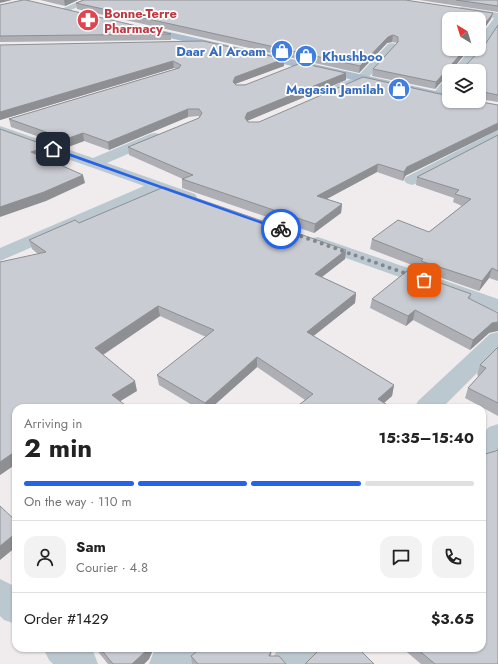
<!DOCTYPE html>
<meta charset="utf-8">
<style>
body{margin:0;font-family:Jost,sans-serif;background:#f2f2f2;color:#222;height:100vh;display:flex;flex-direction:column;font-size:15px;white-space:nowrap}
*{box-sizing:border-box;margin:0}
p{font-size:13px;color:#767676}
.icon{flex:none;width:22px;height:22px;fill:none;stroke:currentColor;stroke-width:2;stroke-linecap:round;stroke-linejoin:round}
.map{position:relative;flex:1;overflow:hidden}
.panel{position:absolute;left:12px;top:404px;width:474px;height:248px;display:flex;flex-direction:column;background:#fff;border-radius:12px;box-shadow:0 1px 3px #0004}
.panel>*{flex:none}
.needle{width:26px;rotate:322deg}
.buttons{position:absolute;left:442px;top:12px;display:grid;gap:8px}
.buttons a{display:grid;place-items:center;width:44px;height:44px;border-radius:8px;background:#fff;box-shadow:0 1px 3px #0004;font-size:20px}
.pin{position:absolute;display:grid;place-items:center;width:34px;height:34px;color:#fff;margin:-17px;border-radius:8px;box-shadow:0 2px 6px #0006}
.courier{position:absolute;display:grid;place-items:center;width:40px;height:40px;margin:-20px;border:3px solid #2563eb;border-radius:50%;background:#fff;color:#222;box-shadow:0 1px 5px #0007}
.summary em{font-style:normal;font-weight:700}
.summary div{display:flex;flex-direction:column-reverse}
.summary{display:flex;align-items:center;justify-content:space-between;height:68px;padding:0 12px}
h1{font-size:26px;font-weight:700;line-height:30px}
.bar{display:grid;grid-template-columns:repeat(4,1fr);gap:6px 4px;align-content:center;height:48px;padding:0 12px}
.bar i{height:5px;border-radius:3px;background:#e0e0e0}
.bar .on{background:#2563eb}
.bar p{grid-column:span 4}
.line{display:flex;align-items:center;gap:10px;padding:0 12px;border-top:1px solid #e0e0e0}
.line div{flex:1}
.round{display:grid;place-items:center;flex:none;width:42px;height:42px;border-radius:12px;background:#f2f2f2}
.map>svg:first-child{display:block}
</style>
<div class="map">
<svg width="498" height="664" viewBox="0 0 498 664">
<rect width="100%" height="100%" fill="#f0eced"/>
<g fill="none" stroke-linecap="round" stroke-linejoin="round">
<path fill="#bcc8d0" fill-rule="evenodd" d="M82,0H94L66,12L63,13L59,10Z
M462,7L498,13V26L481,51L464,71H452L471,49H479V39L494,18L459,12L458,10L459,8Z
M392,43L396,44L397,46L396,48L365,81L343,91H335L333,88L335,85L357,77L388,44Z
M449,79V90L442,99H434L432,96C436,90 442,80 449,79Z
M0,126L93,158L150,134L155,133L160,134L162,137L160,140L107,163L195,194L197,197L195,200L189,202L159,192L0,261V248L144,186L0,135Z
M498,130V140L418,183L412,185L406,183L404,180L406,177Z
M318,237L498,299V312L312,246L309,242L312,238Z
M498,332V352L442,408H414L418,401L490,334Z
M498,424V452L492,460L482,463V434L489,427Z
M0,579L16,587V624L4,620L0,616Z
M43,648H89L93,651L98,664H53L49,660Z
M158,648H202L196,660L193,664H149L154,651Z
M278,648H320L311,664H270Z"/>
<path fill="#abbdcd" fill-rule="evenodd" d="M142,26L449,94V101H452L449,102L139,31L137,29Z"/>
</g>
<path fill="#adafb5" d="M40,0H78L65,6Z
M419,0H498V12Z
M76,3L491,19L449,49H469L455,66H465L484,46L498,25V102L479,99V71H449V78L443,80L435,89L372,76L373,69L397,43L392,42L387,43L359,73L77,9Z
M0,5L171,34V40L0,42Z
M0,45L284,59V66L235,84L236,85L346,80L247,121L248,122H259L449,96L403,181L377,172L327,199L342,204L341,213L314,233L182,188V179H183L129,155L128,147L199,118V116L188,117L109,150L84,141L68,147L11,127L9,119L176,69L174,68L0,120Z
M498,135V281L489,278L479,291L419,270L420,268L370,249L372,239L429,232L462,206L453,202L454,198L416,185L417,177Z
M79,223L346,250L345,259L322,277L356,293L355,303L313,336L394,385L392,396L384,403L305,400L257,367L211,408H197L159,385L157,375L206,337L160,316L103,355L137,391L16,408V464L0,475L38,254L32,249L29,240Z
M471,294L470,299L489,333L470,350L413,320L406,326L370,308L372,299Z
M498,347V416L465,398L468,388L479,376L477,375L480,365Z
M496,451L498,664H421L402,648H482L485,454Z
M95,648H156L153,650L149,659L144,664H108Z
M272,649L271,656L286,664H192L191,656L196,652Z"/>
<path fill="#8d8f93" d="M0,0H12L0,3Z
M64,0H78L65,6Z
M493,13L491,19L479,36V32Z
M393,35L392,42L387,43L359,73L360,66L388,37Z
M465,49H469L451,71L452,64Z
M284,59V66L235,84L233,89V82L235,77Z
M173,61L174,68L0,120V112Z
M449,72V78L443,80L435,89L436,82L444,73Z
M346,73V80L247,121L245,126V118L247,113Z
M188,109V117L109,150L108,142Z
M498,123V130L405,176L403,181L404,172L407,167Z
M83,133L84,141L68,147L66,139Z
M48,146L49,154L33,160L31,152Z
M378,164L377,172L317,204V196Z
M83,175L85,183L46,201L0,217V207Z
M342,204L341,213L314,233L315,224Z
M346,250L345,259L314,283L315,274Z
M492,268L489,278L479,291L482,281Z
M356,293L355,303L306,342L307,332Z
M158,306L160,316L98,358L95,348Z
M415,310L413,320L406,326L408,316Z
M498,322V331L489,333L470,350L473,340L492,323Z
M257,357V367L211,408H205V403Z
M135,381L137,391L114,405L112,395Z
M394,385L392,396L378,408V399Z
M16,451V464L0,475V462Z
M16,533V547L0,560V546Z
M148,648H156L153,650L149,659L144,664H132Z"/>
<path fill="#c9ccd2" stroke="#8d8f93" d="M23,0H26L171,34L0,36V5Z
M84,0H405L493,13L479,32V37V19H449V49H465L452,64L453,66H465L484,46L498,25V95L479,91V71H449V72L444,73L436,82L373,69L398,42V37L393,35L388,37L360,66L76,3Z
M456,0H498V6Z
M203,41L284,59L235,77L233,82L236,85H245L301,63L346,73L247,113L245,118L248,122H259L363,77L449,96V101H476L498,105V123L407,167L404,172L378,164L317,196L342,204L315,224L182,179L193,175L128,147L199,118L202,113L199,109H188L108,142L83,133L66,139L9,119L179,68L181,65L173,61L0,112V45Z
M0,129L48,146L31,152L83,175L44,192L0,207Z
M498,135V271L492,268L482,281L421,261L423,259L372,239L398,220L429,232L471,199L455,194L459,190L417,177Z
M164,187L346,250L315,274L356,293L307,332L394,385L378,399L392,408H295L313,394L257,357L205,403L157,375L214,330L158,306L95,348L135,381L112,395L129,408H16V451L0,462V262L46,252L29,240L75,220L79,223Z
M407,271L471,294L468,298L498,313V322L492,323L473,340L415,310L408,316L372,299Z
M498,347V403L468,388L486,368L480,365Z
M482,438L484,440L485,454L496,451L498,449V664H435L416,648H482Z
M0,506L16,521V533L0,546Z
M100,648H148L147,650L132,664H113Z
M198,648H271L272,649L269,656H279L286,664H198L191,656L196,652Z
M321,648H358L374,664H305Z"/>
<path fill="#2563eb" d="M52,148H55L283,229L279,230L52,150Z"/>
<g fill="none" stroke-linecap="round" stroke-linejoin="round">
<path stroke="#80878e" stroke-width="4" stroke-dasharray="0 7.2" d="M281,229L424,280"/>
</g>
<defs>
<g id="pharmacy-disc" transform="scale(1.15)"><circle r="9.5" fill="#e0444e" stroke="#fff"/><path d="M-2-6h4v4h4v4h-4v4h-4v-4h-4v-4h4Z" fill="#fff"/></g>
<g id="shop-disc" transform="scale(1.15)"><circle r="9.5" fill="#3f7fe0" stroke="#fff"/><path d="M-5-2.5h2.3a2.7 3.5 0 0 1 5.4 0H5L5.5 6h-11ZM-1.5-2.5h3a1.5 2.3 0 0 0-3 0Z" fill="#fff"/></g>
</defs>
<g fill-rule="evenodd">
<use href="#pharmacy-disc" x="88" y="20"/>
<use href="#shop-disc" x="282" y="51"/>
<use href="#shop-disc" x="306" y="56"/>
<use href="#shop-disc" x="399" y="89"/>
</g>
<g text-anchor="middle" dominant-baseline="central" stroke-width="3.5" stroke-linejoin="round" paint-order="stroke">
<g font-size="13" font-weight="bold" fill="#be3a42" stroke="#fff" text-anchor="start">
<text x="104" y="13">Bonne-Terre<tspan x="104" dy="15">Pharmacy</tspan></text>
</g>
<g font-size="13" font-weight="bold" fill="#366cbe" stroke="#fff" text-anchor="end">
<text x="266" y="51">Daar Al Aroam</text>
<text x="322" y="56" text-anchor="start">Khushboo</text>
<text x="384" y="89">Magasin Jamilah</text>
</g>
</g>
</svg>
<div class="buttons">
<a><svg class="needle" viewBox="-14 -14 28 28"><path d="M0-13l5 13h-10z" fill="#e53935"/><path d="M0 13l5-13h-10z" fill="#767676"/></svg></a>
<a><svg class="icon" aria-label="layers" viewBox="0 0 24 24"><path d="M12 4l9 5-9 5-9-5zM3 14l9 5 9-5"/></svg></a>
</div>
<div class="pin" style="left:424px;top:280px;background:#ea580c"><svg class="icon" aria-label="bag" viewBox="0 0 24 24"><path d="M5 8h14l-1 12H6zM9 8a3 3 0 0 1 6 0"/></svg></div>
<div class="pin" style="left:53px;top:149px;background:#1f2937"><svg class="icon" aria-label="home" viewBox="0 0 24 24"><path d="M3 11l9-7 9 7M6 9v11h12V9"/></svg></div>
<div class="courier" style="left:281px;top:229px"><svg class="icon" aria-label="bike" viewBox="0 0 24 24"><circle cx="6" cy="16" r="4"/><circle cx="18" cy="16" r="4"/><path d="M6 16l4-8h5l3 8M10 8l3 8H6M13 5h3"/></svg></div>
<section class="panel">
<div class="summary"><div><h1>2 min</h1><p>Arriving in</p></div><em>15:35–15:40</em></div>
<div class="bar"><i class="on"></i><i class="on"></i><i class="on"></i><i></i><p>On the way · 110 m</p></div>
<div class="line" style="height:72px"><a class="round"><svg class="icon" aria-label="person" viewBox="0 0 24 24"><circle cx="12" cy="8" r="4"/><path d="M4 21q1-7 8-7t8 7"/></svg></a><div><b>Sam</b><p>Courier · 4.8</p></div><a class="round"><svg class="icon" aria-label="chat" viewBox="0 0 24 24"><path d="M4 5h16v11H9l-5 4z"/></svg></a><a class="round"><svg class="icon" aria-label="phone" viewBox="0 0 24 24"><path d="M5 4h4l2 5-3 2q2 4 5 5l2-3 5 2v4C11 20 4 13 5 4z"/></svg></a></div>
<div class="line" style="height:52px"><div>Order #1429</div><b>$3.65</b></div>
</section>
</div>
